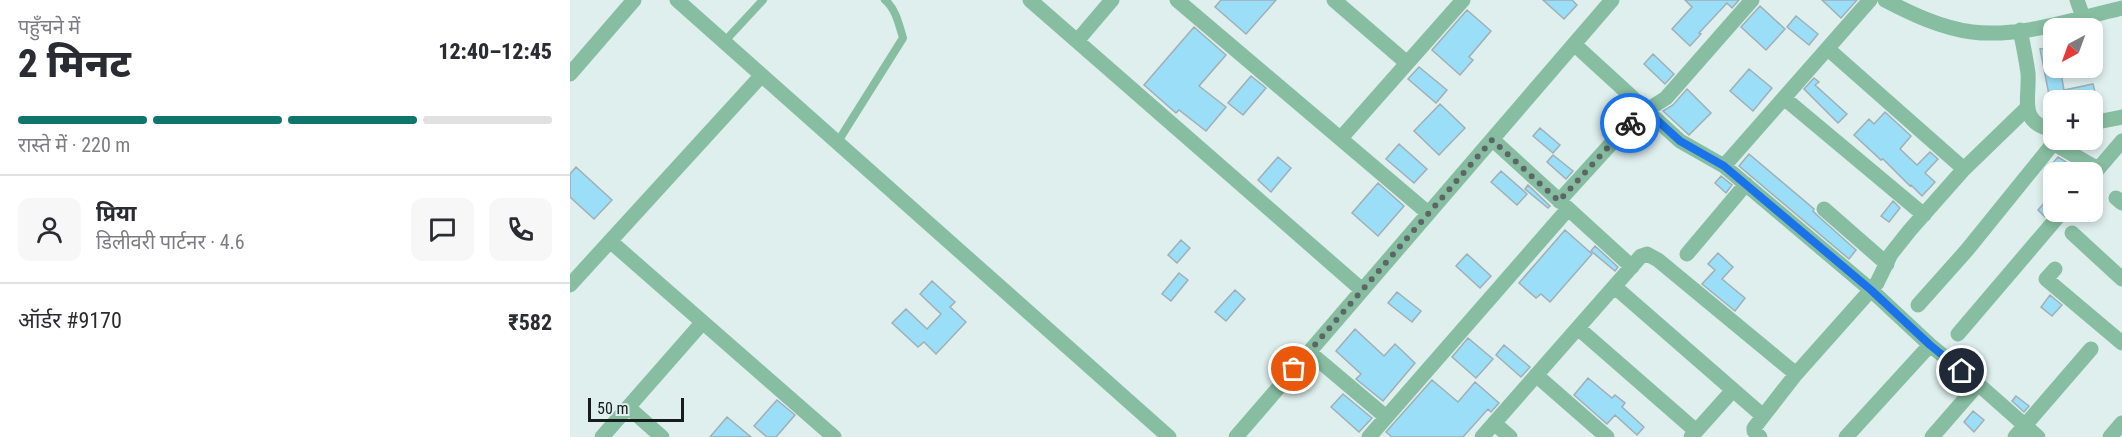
<!DOCTYPE html>
<html lang="hi">
<meta charset="utf-8">
<style>
body{margin:0;font-family:"Roboto Condensed","Noto Sans Devanagari",sans-serif;background:#f7f7f7;color:#2b2b33;height:100vh;display:flex;flex-direction:column;font-size:22px;white-space:nowrap}
*{box-sizing:border-box;margin:0}
p{font-size:20px;color:#7c7c81}
.icon{flex:none;width:33px;height:33px;fill:none;stroke:currentColor;stroke-width:2;stroke-linecap:round;stroke-linejoin:round}
.map{position:relative;flex:1;overflow:hidden}
.details{display:flex;flex-direction:column;background:#fff;width:570px}
.details>*{flex:none}
.needle{width:39px;rotate:221deg}
.fabs{position:absolute;left:1473px;top:18px;display:grid;gap:12px}
.fabs a{display:grid;place-items:center;width:60px;height:60px;border-radius:12px;background:#fff;box-shadow:0 3px 9px #0003;font-size:30px}
.scale{position:absolute;left:18px;bottom:15px;width:96px;box-sizing:border-box;padding-left:6px;border:3px solid #161c1c;border-top:0;font-size:16px;line-height:21px;white-space:nowrap;color:#161c1c;-webkit-text-stroke:4px #deefee;paint-order:stroke}
.pin{position:absolute;display:grid;place-items:center;width:51px;height:51px;color:#fff;margin:-26px;border:3px solid #fff;border-radius:50%;box-shadow:0 2px 6px #0007}
.courier{position:absolute;display:grid;place-items:center;width:60px;height:60px;margin:-30px;border:4px solid #1a73e8;border-radius:50%;background:#fff;color:#222;box-shadow:0 2px 8px #0007}
.head em{font-style:normal;font-weight:800}
.head div{display:flex;flex-direction:column-reverse}
.head{display:flex;align-items:center;justify-content:space-between;height:102px;padding:0 18px}
h1{font-size:39px;font-weight:800;line-height:45px}
.bar{display:grid;grid-template-columns:repeat(4,1fr);gap:9px 6px;align-content:center;height:72px;padding:0 18px}
.bar i{height:8px;border-radius:4px;background:#e1e1e2}
.bar .on{background:#0f766e}
.bar p{grid-column:span 4}
.line{display:flex;align-items:center;gap:15px;padding:0 18px;border-top:2px solid #e1e1e2}
.line div{flex:1}
.round{display:grid;place-items:center;flex:none;width:63px;height:63px;border-radius:12px;background:#f7f7f7}
main{display:flex;flex:1;min-height:0}
.map>svg:first-child{display:block}
</style>
<main>
<section class="details">
<div class="head"><div><h1>2 मिनट</h1><p>पहुँचने में</p></div><em>12:40–12:45</em></div>
<div class="bar"><i class="on"></i><i class="on"></i><i class="on"></i><i></i><p>रास्ते में · 220 m</p></div>
<div class="line" style="height:108px"><a class="round"><svg class="icon" aria-label="person" viewBox="0 0 24 24"><circle cx="12" cy="8" r="4"/><path d="M4 21q1-7 8-7t8 7"/></svg></a><div><b>प्रिया</b><p>डिलीवरी पार्टनर · 4.6</p></div><a class="round"><svg class="icon" aria-label="chat" viewBox="0 0 24 24"><path d="M4 5h16v11H9l-5 4z"/></svg></a><a class="round"><svg class="icon" aria-label="phone" viewBox="0 0 24 24"><path d="M5 4h4l2 5-3 2q2 4 5 5l2-3 5 2v4C11 20 4 13 5 4z"/></svg></a></div>
<div class="line" style="height:78px"><div>ऑर्डर #9170</div><b>₹582</b></div>
</section>
<div class="map">
<svg width="1552" height="437" viewBox="0 0 1552 437">
<rect width="100%" height="100%" fill="#deefee"/>
<path fill="#9adef8" stroke="#a1afb5" stroke-width="1.5" d="M651,0H706L676,34L645,7Z
M973,0H1002L1007,5L994,19Z
M1115,0H1169L1162,8L1157,3L1129,33L1131,34L1120,46L1102,29L1122,7Z
M1252,0H1287L1271,18Z
M1190,6L1215,29L1196,50L1171,27Z
M897,10L921,31L899,57L903,60L890,75L862,50Z
M1226,16L1248,34L1239,45L1217,27Z
M624,27L656,55L629,86L656,107L636,131L609,110L606,113L574,85Z
M1484,47V68H1490L1494,90L1523,84L1527,100H1480L1470,49Z
M1083,54L1104,74L1095,84L1074,64Z
M849,67L877,90L866,103L838,79Z
M1179,69L1202,88L1183,111L1160,91Z
M681,76L696,88L673,115L658,103Z
M1244,78L1249,82L1245,85L1277,114L1268,123L1234,89Z
M1117,89L1141,113L1119,135L1093,111L1103,105Z
M870,104L895,128L869,155L844,131Z
M1315,112L1341,136L1330,149L1347,165L1360,152L1368,159L1355,173L1365,182L1352,196L1341,185L1340,186L1313,159L1311,160L1284,135L1299,119L1304,124Z
M970,128L990,145L983,153L963,136Z
M829,144L857,169L844,183L816,159Z
M1179,154L1244,209L1243,211L1248,216L1286,250L1279,259L1169,166Z
M983,155L1003,171L996,179L977,162Z
M708,157L721,168L701,192L688,180Z
M1488,157L1504,167L1499,172H1492L1482,164Z
M6,167L42,200L24,219L0,197V174Z
M931,171L957,194L947,205L921,182Z
M1151,176L1162,185L1156,193L1145,183Z
M808,183L834,206L808,236L782,213Z
M958,185L980,206L978,208L955,189Z
M1484,192V207L1475,217L1468,210Z
M1323,201L1330,208L1319,222L1311,216Z
M995,230L1022,254L980,302L971,294L966,298L949,283Z
M611,240L620,248L607,263L598,255Z
M1025,246L1048,267L1045,271L1021,251Z
M1148,253L1163,267L1152,279L1175,298L1165,311L1132,284L1145,270L1138,264Z
M897,254L921,276L910,288L886,266Z
M609,273L618,280L601,301L592,294Z
M362,281L385,302L380,307L396,322L366,354L354,342L348,347L322,323L336,309L357,329L371,314L350,294Z
M665,290L675,299L656,321L645,312Z
M827,292L851,311L842,322L818,303Z
M1480,295L1492,305L1482,316L1471,307Z
M785,329L814,356L825,344L845,363L813,401L786,379L791,374L766,351Z
M898,338L923,359L906,378L882,357Z
M934,345L960,367L951,377L926,355Z
M1018,378L1042,398L1045,395L1055,403L1052,407L1074,427L1067,435L1045,415L1037,424L1004,395Z
M862,380L888,402L905,382L929,403L921,412L918,409L893,437H822L816,432Z
M773,394L802,418L789,432L761,407Z
M1446,396L1459,406L1454,412L1442,401Z
M207,400L225,415L206,437H197L184,426Z
M1403,411L1414,420L1404,432L1394,422Z
M157,417L181,437H140Z"/>
<g fill="none" stroke-linecap="round" stroke-linejoin="round">
<path stroke="#87bea1" stroke-width="8" d="M154,42L193,0
M267,143L333,38C329,25 326,9 315,0"/>
<path stroke="#87bea1" stroke-width="15" d="M107,0L599,437
M460,0L792,290
M607,0L858,213
M764,0L837,63
M1315,0C1342,14 1371,28 1402,32C1451,38 1504,19 1552,8
M1507,0L1513,17
M1450,30C1453,44 1456,59 1458,73C1460,98 1447,123 1484,130
M507,41L542,0
M1004,44L1110,141L1154,166L1301,290L1360,345L1408,384L1468,437
M1258,49L1394,169
M0,74L64,0
M1214,98L1354,215
M1522,123L1552,117
M771,138L893,0
M923,140L1062,267
M1483,143L1528,169
M1154,166L1300,0
M1523,175L1552,141
M1546,198L1552,203
M989,201L1060,123L1069,115L1096,98L1182,0
M1254,209L1317,264
M1502,233L1552,279
M40,241L264,437
M1117,254L1176,184
M1485,269L1476,279L1552,343
M0,285L191,76
M1045,287L1193,416
M1348,305L1397,250L1486,140
M1008,328L1126,431
M1388,334L1492,212
M739,352L816,417
M966,375L1037,437
M58,407L92,437
M924,423L940,437
M32,437L132,323
M666,437L1042,0
M799,437L998,209
M912,437L1071,256L1077,254L1088,260L1226,374
M1121,437L1163,390
M1190,437L1184,431V428L1226,374L1307,283L1321,254L1340,230L1394,169L1457,108
M1276,437L1360,345
M1362,437L1408,384
M1445,437L1521,349
M1540,437L1552,423"/>
</g>
<g fill="none" stroke-linecap="round" stroke-linejoin="round">
<path stroke="#5c6666" stroke-width="6" stroke-dasharray="0 10.8" d="M724,369L922,140L989,201L1060,123"/>
<path stroke="#1a73e8" stroke-width="8" d="M1060,123L1076,110L1110,141L1154,166L1301,290L1360,345L1392,371"/>
</g>
</svg>
<div class="fabs">
<a><svg class="needle" viewBox="-14 -14 28 28"><path d="M0-13l5 13h-10z" fill="#e53935"/><path d="M0 13l5-13h-10z" fill="#7c7c81"/></svg></a>
<a>+</a>
<a>−</a>
</div>
<div class="scale">50 m</div>
<div class="pin" style="left:724px;top:369px;background:#ea580c"><svg class="icon" aria-label="bag" viewBox="0 0 24 24"><path d="M5 8h14l-1 12H6zM9 8a3 3 0 0 1 6 0"/></svg></div>
<div class="pin" style="left:1392px;top:371px;background:#1f2937"><svg class="icon" aria-label="home" viewBox="0 0 24 24"><path d="M3 11l9-7 9 7M6 9v11h12V9"/></svg></div>
<div class="courier" style="left:1060px;top:123px"><svg class="icon" aria-label="bike" viewBox="0 0 24 24"><circle cx="6" cy="16" r="4"/><circle cx="18" cy="16" r="4"/><path d="M6 16l4-8h5l3 8M10 8l3 8H6M13 5h3"/></svg></div>
</div>
</main>
